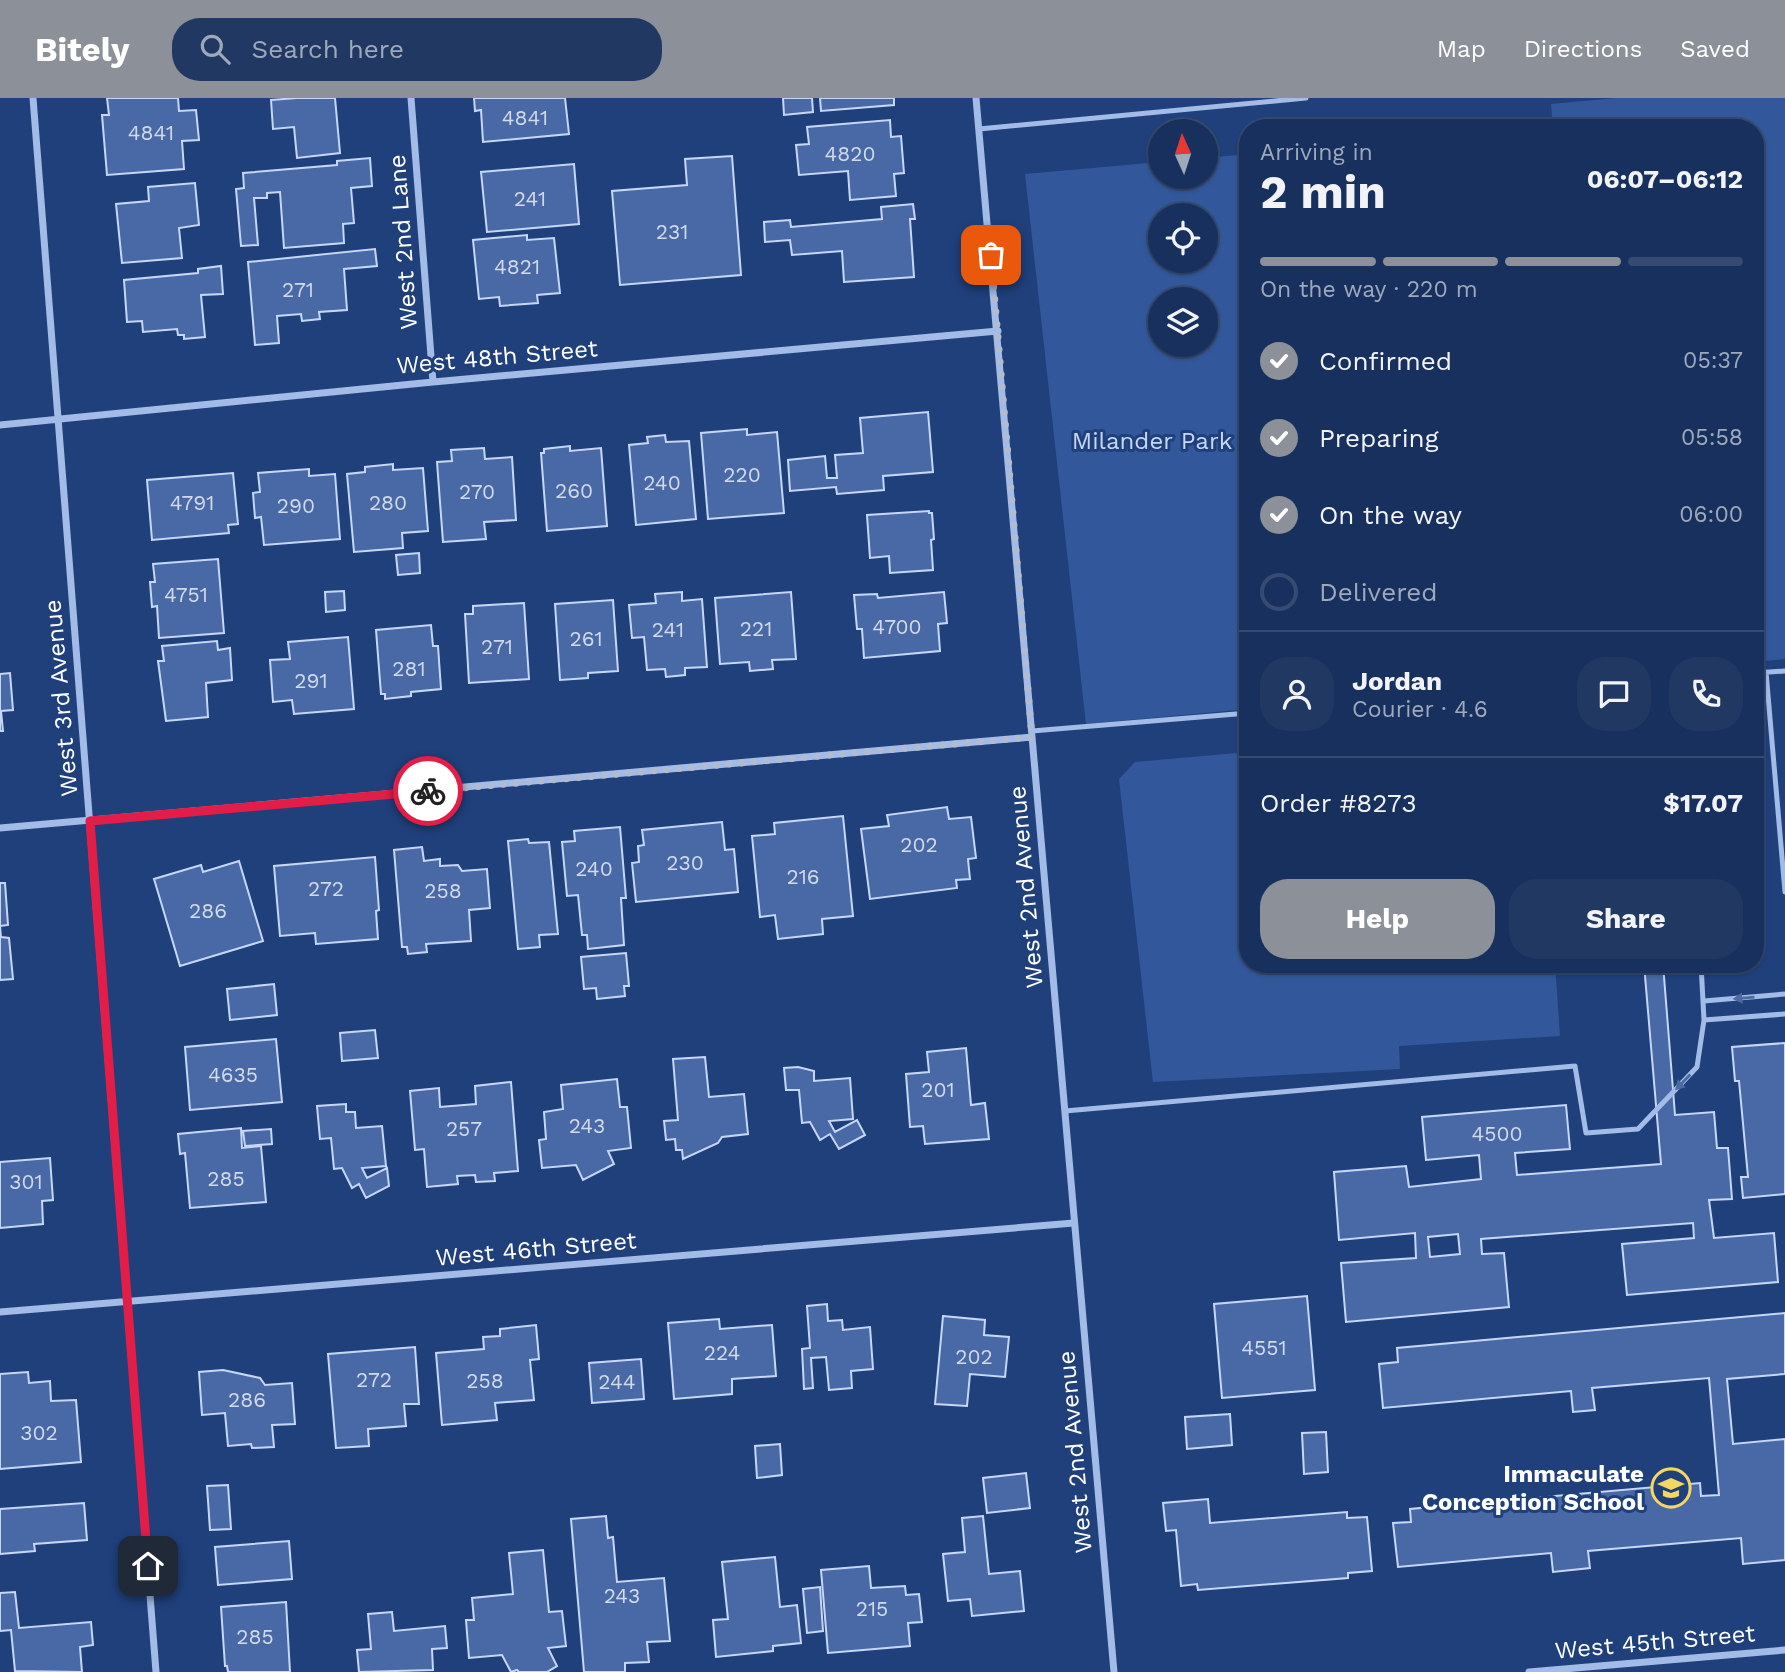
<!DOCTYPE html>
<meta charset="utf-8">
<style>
body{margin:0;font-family:"Work Sans",sans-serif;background:#213863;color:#f1f3f6;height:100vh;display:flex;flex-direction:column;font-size:26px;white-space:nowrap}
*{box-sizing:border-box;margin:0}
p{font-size:23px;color:#9fa9bc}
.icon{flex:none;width:38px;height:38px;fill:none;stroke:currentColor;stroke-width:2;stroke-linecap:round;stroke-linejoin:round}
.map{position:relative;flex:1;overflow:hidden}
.drawer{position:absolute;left:1239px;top:21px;width:525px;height:854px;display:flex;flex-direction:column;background:#18305d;border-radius:28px;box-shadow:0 2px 5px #0004,0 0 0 2px #364b72}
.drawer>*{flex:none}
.needle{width:46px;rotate:357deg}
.tools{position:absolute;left:1148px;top:21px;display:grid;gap:14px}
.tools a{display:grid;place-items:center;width:70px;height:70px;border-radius:50%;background:#18305d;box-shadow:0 2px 5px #0004,0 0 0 2px #364b72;font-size:35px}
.pin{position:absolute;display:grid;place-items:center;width:60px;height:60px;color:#fff;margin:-30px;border-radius:14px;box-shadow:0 4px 10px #0006}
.courier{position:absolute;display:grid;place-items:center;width:70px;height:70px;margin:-35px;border:5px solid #e11d48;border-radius:50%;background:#fff;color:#222;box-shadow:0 2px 9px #0007}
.head em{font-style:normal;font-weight:700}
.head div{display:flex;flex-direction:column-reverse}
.head{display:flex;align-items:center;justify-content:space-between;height:119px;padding:0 21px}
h1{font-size:46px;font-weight:700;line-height:52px}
.bar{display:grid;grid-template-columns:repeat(4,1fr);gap:10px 7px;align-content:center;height:84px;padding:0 21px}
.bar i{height:9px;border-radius:5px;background:#364b72}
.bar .on{background:#8c9099}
.bar p{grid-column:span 4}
.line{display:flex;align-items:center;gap:18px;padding:0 21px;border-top:2px solid #364b72}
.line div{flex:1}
.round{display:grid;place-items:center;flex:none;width:74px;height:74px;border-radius:28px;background:#213863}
ol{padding:0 21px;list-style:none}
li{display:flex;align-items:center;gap:21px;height:77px}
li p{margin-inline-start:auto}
li .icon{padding:7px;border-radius:50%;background:#8c9099;color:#fff;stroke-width:4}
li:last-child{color:#9fa9bc}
li i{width:38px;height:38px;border:4px solid #364b72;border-radius:50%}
.cta{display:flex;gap:14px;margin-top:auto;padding:14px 21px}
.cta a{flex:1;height:80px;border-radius:28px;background:#8c9099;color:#fff;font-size:28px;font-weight:700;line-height:80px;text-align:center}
.cta a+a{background:#213863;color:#f1f3f6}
header{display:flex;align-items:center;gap:42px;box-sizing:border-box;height:98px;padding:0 35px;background:#8c9099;color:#fff}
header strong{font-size:33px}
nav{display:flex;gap:38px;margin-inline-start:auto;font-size:24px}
.search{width:490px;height:63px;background:#213863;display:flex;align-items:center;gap:18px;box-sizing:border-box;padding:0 24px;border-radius:28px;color:#9fa9bc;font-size:26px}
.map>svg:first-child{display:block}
</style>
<header>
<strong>Bitely</strong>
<div class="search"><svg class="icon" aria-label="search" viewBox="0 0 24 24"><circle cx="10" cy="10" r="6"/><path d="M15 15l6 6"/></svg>Search here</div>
<nav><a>Map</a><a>Directions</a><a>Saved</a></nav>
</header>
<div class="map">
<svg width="1785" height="1574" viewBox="0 0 1785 1574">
<rect width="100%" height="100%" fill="#20407c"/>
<path fill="#32589b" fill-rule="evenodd" d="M1617,0H1785V561L1755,564V30H1545L1553,29L1551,6Z
M1248,56V611L1086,626L1025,76L1160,64V79H1206V60ZM1160,117H1206V163H1160ZM1206,201V247H1160V201Z
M1248,654V866H1555L1560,938L1399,948L1400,971L1153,984L1119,681L1135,664Z"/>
<path fill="#4869a6" stroke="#c6d7f5" stroke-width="2" fill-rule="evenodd" d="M107,0H178L179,13L196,12L199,42L182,43L184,71L107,77L102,17H109Z
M297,0H335L340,55L297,60L294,29L273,31L271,2Z
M474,0H565L569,36L483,44L481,12L475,13Z
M783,0H812L813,14L784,17Z
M820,0H894V7L821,13Z
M890,22L891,39L901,38L904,75L894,76L896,98L850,102L848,73L799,77L796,47L809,46L807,29Z
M732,58L741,177L620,187L612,93L687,87L685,61Z
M370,60L372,88L351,90L354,125L343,126L344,145L284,150L280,94L267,95V100H254L258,147L241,148L236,91L244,90L243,75L337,67V63Z
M574,66L579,126L487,134L481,74Z
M195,85L199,127L179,130L182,160L122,165L116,106L149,103L148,89Z
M913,106L915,121H910L914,179L844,184L842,153L792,157L790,142L765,144L764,124L790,122L791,129L882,121L881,109Z
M527,137V142L554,140L560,195L537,197L538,205L500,208L499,199L479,201L473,142Z
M375,151L377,168L344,171L347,212L319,214L320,221L302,223L301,216L277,218L279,245L255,247L248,164Z
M221,168L223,196L201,197L205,239L184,241V237H178L177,231L143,234L142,223L127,224L124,182L198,175V171Z
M928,314L933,374L883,378L884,392L837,396L836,389L790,393L788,362L825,358L827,380H837L835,357L863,355L860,320Z
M747,331V337L777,334L784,415L708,421L701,335Z
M665,337L666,344L689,343L696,421L636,427L629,347L648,345L647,339Z
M570,348V353L601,350L607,428L547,433L541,355H544V351Z
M484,350L485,361L512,359L516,422L484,424L486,441L443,444L437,364L452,363L451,352Z
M393,366V372L423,370L428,433L402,435L403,450L354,454L347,376L365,374V369Z
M309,371V378L335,376L340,441L264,447L261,419L255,420L253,395L260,394L258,375Z
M233,375L238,426L228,427L229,435L152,442L147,382Z
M929,413V415H932L934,441L931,442L933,472L890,475L889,458L870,460L867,417Z
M419,455L420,475L398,477L396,457Z
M218,461L224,535L159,540L157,508L152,509L150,484H155L153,466Z
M344,493L345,512L326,514L325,494Z
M682,494V503L702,501L707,569L685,570V577L666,579L665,571L647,572L644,539L632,540L629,507L656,505L655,496Z
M791,494L796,561L772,562L773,571L750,573L749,564L720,566L715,500Z
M944,494L947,525L938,526L940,553L864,560L862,531H857L854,497L877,496L878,500Z
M613,502L618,573L588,575V580L560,582L555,506Z
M524,505L529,581L469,585L465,516H473V508Z
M431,527L433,548H438L441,591L411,594V598L385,601V596H381L376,532Z
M348,539L354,611L294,616L292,602L273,604L270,562L290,561L288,544Z
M217,543L218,552L230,550L232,582L206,585L208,619L166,623L158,563H164L162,548Z
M10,575L13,612L1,613L3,633H0V576Z
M947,709L949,721L971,719L976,760L968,761L970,781L956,782L957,790L870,801L861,731L889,728L887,717Z
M843,718L853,818L822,821L823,836L778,841L775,817L760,819L752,738L775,736L774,725Z
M722,724L725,752L734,751L738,794L636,804L632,765L639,764L638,748L644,747L642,732Z
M620,729L626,800H621L624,847L588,851L587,837H582L578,797L567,798L562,744L575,743L574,733Z
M528,741L529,745L549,744L558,836L539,837L540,849L518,851L508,743Z
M422,749L424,763L440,761V768L458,767L462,773L487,771L490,810L469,812L471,843L426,846L427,854L408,856L407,849H402L394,752Z
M375,759L379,812L376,813L378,841L316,846L315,835L280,838L274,768Z
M239,763L263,843L180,868L154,781L201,767L203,774Z
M0,785H5L8,827L0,828L1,839L9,840L13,881L0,882Z
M626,855L629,888H624L625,898L597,901L596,890L584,891L581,859Z
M1644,866H1663L1675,1017L1714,1014L1717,1050H1728L1732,1101L1709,1102L1714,1140L1774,1135L1778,1184L1627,1197L1622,1146L1694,1140L1693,1125L1481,1141L1482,1156L1504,1155L1509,1209L1346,1224L1341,1165L1416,1160L1415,1135L1339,1142L1334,1074L1406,1068L1409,1089L1481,1081L1479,1057L1426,1062L1422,1019L1566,1007L1570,1051L1515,1055L1517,1077L1661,1066ZM1458,1136L1460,1156L1430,1159L1428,1139Z
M274,886L277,917L230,922L227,891Z
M375,932L378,960L342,963L340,935Z
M276,941L282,1004L190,1012L185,949Z
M1785,945V1096L1743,1100L1741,1079H1748L1739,983H1735L1732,949Z
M966,950L971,1007L985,1005L989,1041L925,1046L923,1028L910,1029L906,976L929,974L927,954Z
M705,959L709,999L744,996L748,1036L722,1039L718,1045L683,1061L682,1052H676L675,1041L666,1042L664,1023L678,1022L673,961Z
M798,969L814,973V983L850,980L853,1021L829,1023L835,1034L857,1022L865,1037L839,1051L830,1036L820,1042L810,1024L802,1025L799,992H786L784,970Z
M617,981L620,1009H627L631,1050L608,1053L614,1066L583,1082L576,1067L542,1070L539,1042L546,1041L544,1014L563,1011L561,987Z
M511,984L518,1073L494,1075L495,1083L476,1084L475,1077L457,1078L458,1086L427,1089L424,1051L415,1052L410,993L439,990L440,1009L476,1006L475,988Z
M346,1006V1014H355L356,1030L382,1028L386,1068L362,1070L367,1080L387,1070L389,1088L366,1100L359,1086L352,1090L342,1070L334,1071L331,1040L320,1041L317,1008Z
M241,1030L242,1050L261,1048L266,1104L190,1110L185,1055L180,1056L178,1036Z
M271,1031L272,1046L245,1048L243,1033Z
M50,1060L53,1102L42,1103L43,1126L0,1130V1064Z
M1307,1198L1315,1292L1222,1300L1214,1206Z
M827,1206L828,1223L842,1222L843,1232L870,1229L873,1271L851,1273L852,1290L829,1292L826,1259L811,1260L813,1290L804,1291L802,1251L810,1250L807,1208Z
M1785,1215V1276L1727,1281L1733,1346L1785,1341V1462L1743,1466L1741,1440L1588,1453L1590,1470L1553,1474L1551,1455L1398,1469L1393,1425L1411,1424L1410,1411L1700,1385L1701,1398L1719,1397L1709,1280L1592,1290L1595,1312L1573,1314L1571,1293L1383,1310L1379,1266L1398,1264L1397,1250Z
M943,1218L985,1222L984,1237L1009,1239L1005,1279L970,1276L967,1308L935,1306Z
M719,1221L720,1231L772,1227L776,1278L732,1281V1296L674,1301L668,1225Z
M536,1227L539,1261L530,1262L534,1302L495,1305L497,1322L442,1327L436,1255L484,1251L483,1239L500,1238V1231Z
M415,1249L419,1306H404L406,1328L368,1331L369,1348L336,1350L328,1256Z
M641,1261L644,1301L592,1305L589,1265Z
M223,1272L260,1280L265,1287L292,1285L295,1326L272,1327L274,1349L252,1350L251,1346L228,1348L225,1315L202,1317L199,1274Z
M28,1274L29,1285L50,1283L51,1303L76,1302L81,1364L0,1371V1276Z
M1230,1316L1232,1347L1187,1351L1185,1319Z
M1326,1334L1328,1374L1304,1376L1302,1335Z
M780,1346L782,1377L757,1380L755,1348Z
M1026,1375L1030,1410L987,1415L983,1380Z
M228,1387L231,1431L210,1432L207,1388Z
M1208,1401L1210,1425L1347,1414V1420L1367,1419L1372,1473L1348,1475V1480L1198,1492L1197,1486L1181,1488L1176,1432L1166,1433L1163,1405Z
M84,1405L87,1442L34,1446L35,1453L0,1456V1411Z
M606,1418L608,1440L613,1439L617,1484L664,1480L670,1543L647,1544L649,1564L625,1565V1574H584L571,1421Z
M983,1418L989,1476L1020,1473L1024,1513L972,1518L970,1501L948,1503L943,1456L965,1454L962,1420Z
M289,1443L292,1481L218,1487L215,1449Z
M543,1452L549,1514L562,1513L566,1548L548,1550L557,1568L547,1574H519L517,1572L511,1574L502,1557L469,1560L466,1522H474L472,1500L513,1496L509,1455Z
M775,1459L780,1509L797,1507L801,1545L773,1548V1553L716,1559L713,1522L728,1521L722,1464Z
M869,1468L871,1490L905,1488L906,1497L919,1496L922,1524L908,1525L910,1548L828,1555L821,1472Z
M820,1489L823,1533L807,1535L803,1491Z
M15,1494L19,1530L91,1524L93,1547L80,1549L82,1574L15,1573L11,1532L0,1533V1495Z
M286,1504L290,1574H228L227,1568H225L221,1509Z
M392,1514L394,1533L445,1528L447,1550L432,1551L433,1572L359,1574L357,1552L371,1551L368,1516Z"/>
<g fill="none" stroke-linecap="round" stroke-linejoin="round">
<path stroke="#a2bbe7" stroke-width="5" d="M979,31L1306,0
M1766,574L1785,794
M1755,575L1785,573
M1032,633L1248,615
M1704,903L1785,896
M1704,922L1785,916
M1065,1013L1575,968L1586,1035L1638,1031L1697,969L1704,922L1701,866"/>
<path stroke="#a2bbe7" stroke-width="7" d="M33,0L156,1574
M411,0L433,284
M976,0L1114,1574
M0,327L433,284L998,233
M0,730L1032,639
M0,1214L1074,1125
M1529,1574L1785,1552"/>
</g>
<defs><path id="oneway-solid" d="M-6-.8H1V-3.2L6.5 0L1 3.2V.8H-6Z" transform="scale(1.75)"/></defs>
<g fill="#4e6ba1">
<use href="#oneway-solid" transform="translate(1744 900) rotate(175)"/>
<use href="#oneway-solid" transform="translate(1683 984) rotate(134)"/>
</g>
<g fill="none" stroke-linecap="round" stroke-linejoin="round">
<path stroke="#b1bcd1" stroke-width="7" stroke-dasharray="0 12.6" d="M428,693L1032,639L991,157"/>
<path stroke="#e11d48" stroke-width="9" d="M148,1468L90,723L428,693"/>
</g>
<defs>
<g id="school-ring" transform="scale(2.0125)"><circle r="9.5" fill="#20407c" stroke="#f4d763" stroke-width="1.5"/><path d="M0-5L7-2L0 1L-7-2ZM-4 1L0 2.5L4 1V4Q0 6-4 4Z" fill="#f4d763"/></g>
</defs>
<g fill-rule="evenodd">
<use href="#school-ring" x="1671" y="1390"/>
</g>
<g text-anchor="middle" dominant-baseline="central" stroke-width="6" stroke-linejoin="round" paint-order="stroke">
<g font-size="21" fill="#d1dae9">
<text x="525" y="19">4841</text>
<text x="151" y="34">4841</text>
<text x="850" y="55">4820</text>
<text x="530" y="100">241</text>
<text x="672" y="133">231</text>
<text x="517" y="168">4821</text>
<text x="298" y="191">271</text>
<text x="742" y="376">220</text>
<text x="662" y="384">240</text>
<text x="574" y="392">260</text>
<text x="477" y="393">270</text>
<text x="192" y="404">4791</text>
<text x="388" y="404">280</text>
<text x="296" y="407">290</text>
<text x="186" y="496">4751</text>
<text x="897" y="528">4700</text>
<text x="756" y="530">221</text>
<text x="668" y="531">241</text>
<text x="586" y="540">261</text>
<text x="497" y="548">271</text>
<text x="409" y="570">281</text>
<text x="311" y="582">291</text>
<text x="919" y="746">202</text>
<text x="685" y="764">230</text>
<text x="594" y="770">240</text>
<text x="803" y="778">216</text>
<text x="326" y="790">272</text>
<text x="443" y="792">258</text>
<text x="208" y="812">286</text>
<text x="233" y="976">4635</text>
<text x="938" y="991">201</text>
<text x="587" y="1027">243</text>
<text x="464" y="1030">257</text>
<text x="1497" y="1035">4500</text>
<text x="226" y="1080">285</text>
<text x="26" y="1083">301</text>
<text x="1264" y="1249">4551</text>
<text x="722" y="1254">224</text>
<text x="974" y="1258">202</text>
<text x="374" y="1281">272</text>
<text x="485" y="1282">258</text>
<text x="617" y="1283">244</text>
<text x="247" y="1301">286</text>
<text x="39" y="1334">302</text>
<text x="622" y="1497">243</text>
<text x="872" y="1510">215</text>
<text x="255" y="1538">285</text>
</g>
<g font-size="24" fill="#fff" stroke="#20407c">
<text transform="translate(403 144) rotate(-94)">West 2nd Lane</text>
<text transform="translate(497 259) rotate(-5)">West 48th Street</text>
<text transform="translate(61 600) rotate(-95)">West 3rd Avenue</text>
<text transform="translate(1026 789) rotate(-95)">West 2nd Avenue</text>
<text transform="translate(536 1151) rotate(-5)">West 46th Street</text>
<text transform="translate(1075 1354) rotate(-95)">West 2nd Avenue</text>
<text transform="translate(1655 1544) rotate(-5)">West 45th Street</text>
</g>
<g font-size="24" fill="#c6d7f5" stroke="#20407c">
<text x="1152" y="343">Milander Park</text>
</g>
<g font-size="24" font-weight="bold" fill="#fff" stroke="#20407c" text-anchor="end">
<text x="1644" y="1376">Immaculate<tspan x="1644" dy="28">Conception School</tspan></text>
</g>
</g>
</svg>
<div class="tools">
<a><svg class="needle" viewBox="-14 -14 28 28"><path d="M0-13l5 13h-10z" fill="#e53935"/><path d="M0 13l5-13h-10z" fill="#9fa9bc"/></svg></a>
<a><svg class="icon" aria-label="locate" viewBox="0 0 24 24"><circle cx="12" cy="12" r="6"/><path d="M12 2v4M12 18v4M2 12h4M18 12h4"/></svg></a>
<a><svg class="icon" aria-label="layers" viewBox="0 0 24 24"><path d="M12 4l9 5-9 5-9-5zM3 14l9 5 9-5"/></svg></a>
</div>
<div class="pin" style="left:991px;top:157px;background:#ea580c"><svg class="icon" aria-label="bag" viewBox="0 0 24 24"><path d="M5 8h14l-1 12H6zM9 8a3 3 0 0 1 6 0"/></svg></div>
<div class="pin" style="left:148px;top:1468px;background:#1f2937"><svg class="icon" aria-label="home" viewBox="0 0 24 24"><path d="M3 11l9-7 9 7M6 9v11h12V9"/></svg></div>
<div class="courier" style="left:428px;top:693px"><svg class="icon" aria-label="bike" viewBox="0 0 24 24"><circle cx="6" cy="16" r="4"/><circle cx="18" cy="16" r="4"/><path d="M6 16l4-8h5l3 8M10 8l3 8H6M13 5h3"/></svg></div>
<section class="drawer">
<div class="head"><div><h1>2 min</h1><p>Arriving in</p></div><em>06:07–06:12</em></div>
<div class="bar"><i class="on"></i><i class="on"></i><i class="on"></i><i></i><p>On the way · 220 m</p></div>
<ol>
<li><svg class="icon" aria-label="check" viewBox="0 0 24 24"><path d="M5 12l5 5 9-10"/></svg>Confirmed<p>05:37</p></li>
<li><svg class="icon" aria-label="check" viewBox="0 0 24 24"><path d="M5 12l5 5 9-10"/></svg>Preparing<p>05:58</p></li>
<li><svg class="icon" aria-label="check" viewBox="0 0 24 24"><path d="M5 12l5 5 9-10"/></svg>On the way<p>06:00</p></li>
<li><i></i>Delivered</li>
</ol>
<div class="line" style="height:126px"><a class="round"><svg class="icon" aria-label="person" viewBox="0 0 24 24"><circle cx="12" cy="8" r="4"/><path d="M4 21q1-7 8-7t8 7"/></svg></a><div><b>Jordan</b><p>Courier · 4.6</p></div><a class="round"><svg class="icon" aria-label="chat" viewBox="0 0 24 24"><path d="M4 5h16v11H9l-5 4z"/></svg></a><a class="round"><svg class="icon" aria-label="phone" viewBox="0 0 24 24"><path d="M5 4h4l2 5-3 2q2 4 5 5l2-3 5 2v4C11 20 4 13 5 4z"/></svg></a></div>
<div class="line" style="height:91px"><div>Order #8273</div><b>$17.07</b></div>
<div class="cta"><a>Help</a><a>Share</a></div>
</section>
</div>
